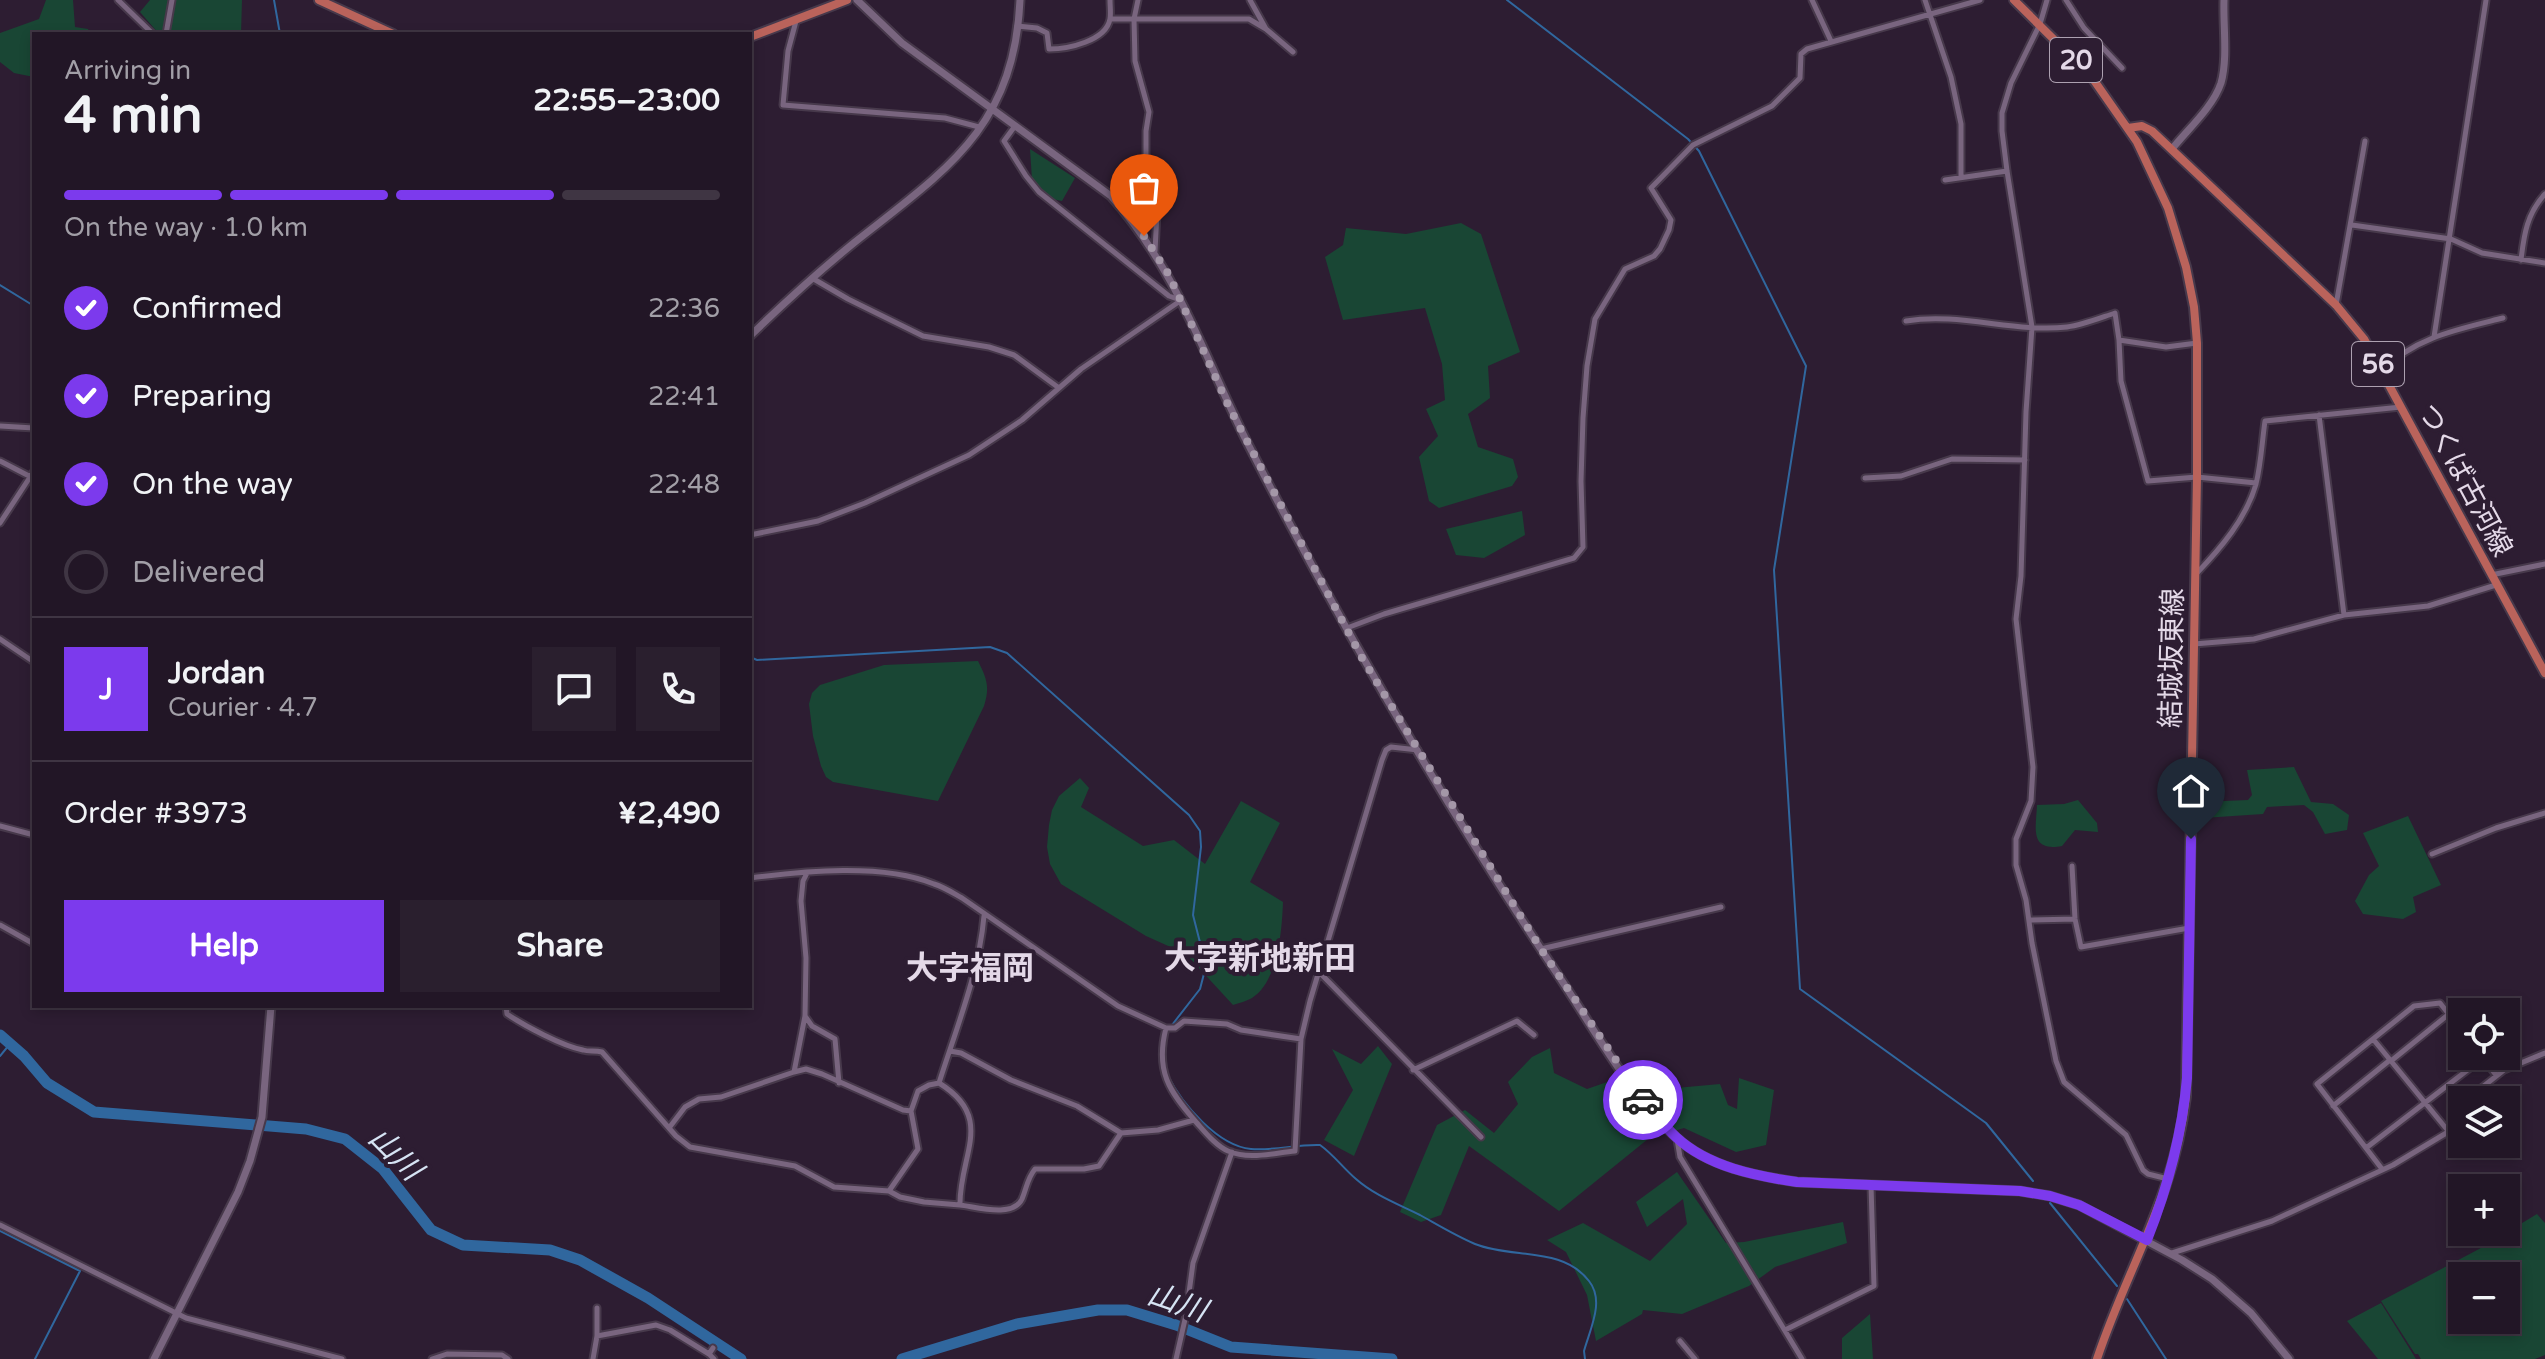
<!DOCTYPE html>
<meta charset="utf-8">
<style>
body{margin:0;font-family:"Varela Round","Noto Sans JP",sans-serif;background:#2a1f2e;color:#f1f3f6;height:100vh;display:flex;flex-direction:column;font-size:30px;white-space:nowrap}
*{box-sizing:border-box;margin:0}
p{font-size:26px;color:#a29fa7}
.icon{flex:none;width:44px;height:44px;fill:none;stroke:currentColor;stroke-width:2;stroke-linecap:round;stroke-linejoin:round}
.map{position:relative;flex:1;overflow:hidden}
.panel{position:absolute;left:32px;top:32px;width:720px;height:976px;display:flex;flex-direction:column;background:#221626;border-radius:0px;box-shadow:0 4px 12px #0003,0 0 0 2px #3f3543}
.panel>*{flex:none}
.buttons{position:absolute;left:2448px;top:998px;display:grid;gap:16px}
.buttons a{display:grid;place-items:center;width:72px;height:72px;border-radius:0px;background:#221626;box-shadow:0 4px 12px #0003,0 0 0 2px #3f3543;font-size:40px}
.pin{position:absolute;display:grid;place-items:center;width:68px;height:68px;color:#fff;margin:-82px -34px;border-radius:50% 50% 50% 0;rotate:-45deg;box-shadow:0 0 8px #0007}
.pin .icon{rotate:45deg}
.courier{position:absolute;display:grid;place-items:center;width:80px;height:80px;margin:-40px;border:6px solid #7c3aed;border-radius:50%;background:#fff;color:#222;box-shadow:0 2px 10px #0007}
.headline em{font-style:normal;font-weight:800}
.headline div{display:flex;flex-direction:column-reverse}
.headline{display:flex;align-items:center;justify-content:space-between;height:136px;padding:0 32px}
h1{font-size:52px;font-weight:800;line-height:60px}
.bar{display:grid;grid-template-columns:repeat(4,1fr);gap:12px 8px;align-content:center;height:96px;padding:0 32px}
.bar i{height:10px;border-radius:6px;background:#3f3543}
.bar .selected{background:#7c3aed}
.bar p{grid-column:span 4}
.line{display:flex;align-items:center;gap:20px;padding:0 32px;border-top:2px solid #3f3543}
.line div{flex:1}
.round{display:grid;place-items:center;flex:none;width:84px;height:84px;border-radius:0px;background:#2a1f2e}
ol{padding:0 32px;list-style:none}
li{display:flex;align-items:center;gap:24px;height:88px}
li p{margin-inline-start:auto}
li .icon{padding:8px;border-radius:50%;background:#7c3aed;color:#fff;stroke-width:4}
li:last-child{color:#a29fa7}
li i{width:44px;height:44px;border:4px solid #3f3543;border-radius:50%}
.button{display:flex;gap:16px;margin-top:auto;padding:16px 32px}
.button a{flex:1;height:92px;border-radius:0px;background:#7c3aed;color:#fff;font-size:32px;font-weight:800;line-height:92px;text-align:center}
.button a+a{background:#2a1f2e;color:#f1f3f6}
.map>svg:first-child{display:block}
</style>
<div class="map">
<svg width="2545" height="1359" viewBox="0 0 2545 1359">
<rect width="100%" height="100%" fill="#2d1d32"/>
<path fill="#194634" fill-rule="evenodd" d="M46,0H73L75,27L88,29L90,34H34V77L14,73L0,62V33L39,19Z
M150,0H242L241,34H159L140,12Z
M1030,149L1075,178L1062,201L1052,199L1032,180Z
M1461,223L1481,234L1520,352L1488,366L1490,398L1468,414L1478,447L1513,459L1518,477L1512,486L1439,508L1429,501L1419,457L1438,436L1426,409L1445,400L1442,364L1425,308L1343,320L1325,257L1343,245L1346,228L1406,234Z
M1522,511L1525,535L1484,558L1456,555L1446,529Z
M978,661C987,679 990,687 984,706L938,801L833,782L826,777L821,766L813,736L809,704L812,693L820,685L884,665Z
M2294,767L2311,802L2333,804L2349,815L2347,830L2325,834L2313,812L2304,805L2267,807L2263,814L2203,818L2201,802L2248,800L2252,795L2247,770Z
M1080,778L1089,788L1081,807L1143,846L1174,840L1205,864L1241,801L1280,823L1250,882L1283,902C1282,930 1278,982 1252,998C1247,1001 1239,1003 1233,1005L1186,954L1146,936L1061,884L1050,864L1047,847L1049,825L1052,810L1059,796Z
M2078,800L2097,823L2098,832L2075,830L2062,846C2029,852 2036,828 2037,805L2064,804Z
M2408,816L2441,885L2413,897L2416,912L2403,919L2363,914L2355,901L2369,875L2379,866L2363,833Z
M1378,1046L1392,1064L1354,1156L1324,1140L1353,1090L1332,1049L1361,1064Z
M1550,1048L1554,1073L1587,1089L1613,1080L1625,1090H1654L1720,1084L1728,1105L1737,1109L1739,1078L1774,1090L1766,1145L1736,1152L1684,1128L1648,1139L1559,1211L1469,1146L1441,1215L1421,1222L1400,1212L1437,1125L1465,1110L1494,1133L1518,1104L1508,1082L1532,1057Z
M1677,1172L1726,1243L1744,1242L1843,1222L1847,1243L1775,1267L1749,1286L1682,1314L1643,1310L1642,1314L1596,1341L1587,1295L1566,1252L1547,1240L1583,1223L1650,1261L1687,1224L1683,1199L1647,1227L1636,1202Z
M2537,1214L2545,1223V1355L2535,1359H2421L2418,1354H2415L2381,1301L2479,1249ZM2462,1276H2506V1320H2462Z
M2381,1303L2416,1359H2378L2347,1321Z
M1870,1314L1873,1359H1842V1338Z"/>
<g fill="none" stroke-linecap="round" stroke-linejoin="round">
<path stroke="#30679e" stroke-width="2" d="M274,0L280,34
M1507,0L1688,139L1699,151L1806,366L1774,570L1800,989L1986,1123L2033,1181
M0,285L34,306
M750,657L757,660L990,647L1007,653L1189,815L1200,831L1201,847L1193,915L1206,966L1200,989L1172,1025
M0,1056L9,1045
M1168,1076C1182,1104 1218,1146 1251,1149C1274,1151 1297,1144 1320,1145C1334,1155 1343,1168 1356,1179C1374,1195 1398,1204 1420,1215C1438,1225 1456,1236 1475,1244C1512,1259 1562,1246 1589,1281C1605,1301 1590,1329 1584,1351L1585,1359
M2050,1203L2117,1286
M0,1231L80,1271L35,1359
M2127,1299L2166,1359"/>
<path stroke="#30679e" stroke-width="11" d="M0,1035L24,1056L47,1083L94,1112L306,1129L345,1139L383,1169L431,1230L463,1245L550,1250L580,1260L648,1298L741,1359
M902,1359L1017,1324L1098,1310H1127L1176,1325L1231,1347L1392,1359"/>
<g stroke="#47394b" stroke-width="9">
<path id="street" d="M118,0L153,34
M1138,0L1134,19L1135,61L1149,112L1146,131V177L1157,212L1155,251
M1250,0L1266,29L1293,52
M1812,0L1831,41
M1925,0L1951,77L1961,124V176
M2047,0L2040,24L2011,83L2002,113V131L2007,171L2032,327L2026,412L2021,576L2016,619L2033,767L2031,801L2016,839V865L2026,900L2032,943L2056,1061L2064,1082L2126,1135L2143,1170L2148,1174L2168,1179
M2066,0L2084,28L2122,68
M1111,19H1249L1266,29
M796,21L788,51L783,105L945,118L979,127
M1017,26L1037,28L1047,33L1049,49C1068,49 1106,41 1110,19C1111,14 1110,6 1110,0
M166,34L172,0
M1015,126L1004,141L1026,176L1039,192L1169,296L1180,300
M1945,180L2007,171
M2352,225L2451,239L2482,253L2545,263
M2521,260C2524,234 2527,214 2545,194
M812,278L848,299L923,336L989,347L1014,355L1059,388
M2336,305L2365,141
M1906,321C1960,312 2014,333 2067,327C2083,325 2100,318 2115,313L2119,340
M2434,337L2486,0
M2197,343L2166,347L2119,340L2121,381L2148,481L2197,477L2256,483
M2382,371C2415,337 2459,329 2503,318
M2319,415L2344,615
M0,426L34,428
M0,461L31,477
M1865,478L1901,476L1952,459L2025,460
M0,523L34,471
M750,535L818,521L865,503L969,455L1022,420L1081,369L1180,301
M2196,574C2220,549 2246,519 2256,484C2261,464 2262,442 2265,421L2401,407
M2491,575L2545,564
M1347,628L1384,614L1574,558L1583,547L1581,481L1583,418L1587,366L1595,319L1625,269L1654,256L1660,249L1669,230L1671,220L1651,188L1693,145L1772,106L1800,78L1801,54L1807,49L1980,0
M0,639L34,662
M2194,644L2254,639L2344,615L2428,606L2496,585
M0,826L34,835
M2432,854L2496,828L2545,813
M2072,866L2075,919L2081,947L2189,928
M750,878C804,871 883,863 934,884C944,887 953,893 962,898L1118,1006L1166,1028H1175L1184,1021L1227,1024L1241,1030L1301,1039
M2029,920L2075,919
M0,925L34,944
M1541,949L1721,907
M1320,973L1481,1137
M506,1006L507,1014C525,1026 562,1046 583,1050C589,1052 595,1050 602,1052L676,1136L690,1147L795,1166L834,1187L889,1191L900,1197L924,1202L960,1205
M805,1016L812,1026L835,1039L839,1083
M1166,1028C1155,1071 1169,1091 1196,1122C1205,1132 1216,1146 1228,1151C1249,1160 1273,1153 1295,1151L1301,1039L1310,1001L1382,760L1386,750L1391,747L1418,750
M2373,1039L2449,1132
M950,1051L961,1053L1011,1080L1077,1106L1121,1133L1158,1130L1194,1120
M2481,1056L2496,1075
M2391,1061L2449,1014
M1413,1070L1517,1021L1534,1035
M794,1072L806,1069L822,1074L903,1110L911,1111L918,1091L929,1085L939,1083C996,1118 959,1155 960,1205C977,1207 1013,1218 1022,1199C1027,1187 1027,1179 1035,1169H1084L1099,1166L1121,1133
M939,1083C956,1029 979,973 984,916
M2466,1100L2504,1070L2545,1053
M2333,1106L2390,1060
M669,1128L685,1107L699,1099L721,1097L794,1072L805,1016L806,958L801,901L803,881L807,873
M1677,1139L1680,1157L1802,1359
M2366,1148L2478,1062
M2382,1169L2317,1084L2414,1006L2440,1003L2462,1031
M889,1191L918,1149L911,1111
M0,1225L186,1318L342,1359
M2172,1253L2272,1221L2393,1165L2453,1129L2462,1108
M1785,1330L1874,1286L1871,1185
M597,1336L656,1325L670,1330L709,1354
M1680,1341L1695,1359
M713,1348L709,1354L714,1359
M432,1359L447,1354L502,1355L508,1359
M593,1359L597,1336V1308
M1176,1359L1186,1315L1193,1263L1232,1152"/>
</g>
<g stroke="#47394b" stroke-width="11">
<path id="secondary" d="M857,0L902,43L1111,196C1179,273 1203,355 1248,444C1342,628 1446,807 1560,978C1594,1029 1632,1098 1677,1138C1709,1167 1756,1176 1797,1182L2020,1191L2050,1196L2079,1205L2182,1260L2212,1279L2251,1313L2289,1359
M2172,149C2188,129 2213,107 2221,83C2228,58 2223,26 2224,0
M750,336C784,303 818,272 855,242C946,170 1014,128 1020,0
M154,1359L238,1192L250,1161L262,1117L271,1006"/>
</g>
<g stroke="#47394b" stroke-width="12">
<path id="primary" d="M319,0L393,34
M2014,0L2091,76L2137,142L2168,208L2186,267L2194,307L2197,343V477L2186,1096C2174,1198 2128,1266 2097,1359
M750,37L847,0
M2128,128L2142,126L2152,131L2336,305L2364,339L2545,673"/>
</g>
<use href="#street" stroke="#79657f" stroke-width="5"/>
<use href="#secondary" stroke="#79657f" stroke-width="7"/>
<use href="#primary" stroke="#ba635b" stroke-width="8"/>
</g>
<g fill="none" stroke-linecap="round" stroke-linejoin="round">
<path stroke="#a497a8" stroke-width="8" stroke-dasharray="0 14.4" d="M1144,236L1169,275L1229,407L1362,658L1541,949L1643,1100"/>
<path stroke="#7c3aed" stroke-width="10" d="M1643,1100C1654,1112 1664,1126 1676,1137C1708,1167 1756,1176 1797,1182L2020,1191L2050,1196L2079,1205L2147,1240C2168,1187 2182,1135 2187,1078L2191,839"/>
</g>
<g text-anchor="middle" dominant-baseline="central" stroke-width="8" stroke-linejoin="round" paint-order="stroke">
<g fill="#2d1d32" stroke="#ada1b1" stroke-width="2">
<rect x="2050" y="38" width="52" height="44" rx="6"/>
<rect x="2352" y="342" width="52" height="44" rx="6"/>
</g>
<g font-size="26" font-weight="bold" fill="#e4d9e8">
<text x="2076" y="60">20</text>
<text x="2378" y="364">56</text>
</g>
<g font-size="28" fill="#e4d9e8" stroke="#2d1d32">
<text transform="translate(2465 480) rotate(62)">つくば古河線</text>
<text transform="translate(2172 658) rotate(-89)">結城坂東線</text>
</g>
<g font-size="30" font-style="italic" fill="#d6e4f4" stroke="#2d1d32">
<text transform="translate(395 1154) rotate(45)">山川</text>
<text transform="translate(1177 1303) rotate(19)">山川</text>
</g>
<g font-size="32" font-weight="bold" fill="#e4d9e8" stroke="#2d1d32">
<text x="1260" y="959">大字新地新田</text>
<text x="970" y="969">大字福岡</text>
</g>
</g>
</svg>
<div class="buttons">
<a><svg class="icon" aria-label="locate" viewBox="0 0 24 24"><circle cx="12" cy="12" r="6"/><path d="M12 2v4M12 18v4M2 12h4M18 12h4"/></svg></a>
<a><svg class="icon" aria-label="layers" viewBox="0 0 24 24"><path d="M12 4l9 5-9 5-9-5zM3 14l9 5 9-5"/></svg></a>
<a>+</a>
<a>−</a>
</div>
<div class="pin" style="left:1144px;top:236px;background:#ea580c"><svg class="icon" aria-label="bag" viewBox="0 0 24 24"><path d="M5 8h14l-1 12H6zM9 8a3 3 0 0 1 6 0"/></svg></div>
<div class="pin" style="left:2191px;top:839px;background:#1f2937"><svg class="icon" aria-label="home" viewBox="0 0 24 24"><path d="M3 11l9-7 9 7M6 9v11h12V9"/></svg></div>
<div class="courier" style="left:1643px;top:1100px"><svg class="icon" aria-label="car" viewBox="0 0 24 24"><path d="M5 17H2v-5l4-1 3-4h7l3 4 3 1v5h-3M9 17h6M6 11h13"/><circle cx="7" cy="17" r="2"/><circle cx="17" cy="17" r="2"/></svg></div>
<section class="panel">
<div class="headline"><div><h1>4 min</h1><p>Arriving in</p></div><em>22:55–23:00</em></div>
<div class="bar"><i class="selected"></i><i class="selected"></i><i class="selected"></i><i></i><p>On the way · 1.0 km</p></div>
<ol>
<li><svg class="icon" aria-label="check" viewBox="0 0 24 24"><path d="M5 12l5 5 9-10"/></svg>Confirmed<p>22:36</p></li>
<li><svg class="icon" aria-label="check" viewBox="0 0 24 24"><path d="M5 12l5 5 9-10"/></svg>Preparing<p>22:41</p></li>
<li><svg class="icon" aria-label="check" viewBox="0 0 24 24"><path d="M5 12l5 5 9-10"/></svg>On the way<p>22:48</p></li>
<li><i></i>Delivered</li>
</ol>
<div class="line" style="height:144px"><b class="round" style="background:#7c3aed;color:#fff">J</b><div><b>Jordan</b><p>Courier · 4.7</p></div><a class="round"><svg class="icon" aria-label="chat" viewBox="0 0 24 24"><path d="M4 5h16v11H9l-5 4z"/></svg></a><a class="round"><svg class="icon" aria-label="phone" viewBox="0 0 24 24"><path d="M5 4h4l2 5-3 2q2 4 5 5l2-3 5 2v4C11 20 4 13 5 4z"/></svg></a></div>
<div class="line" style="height:104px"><div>Order #3973</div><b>¥2,490</b></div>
<div class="button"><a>Help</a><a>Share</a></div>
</section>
</div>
